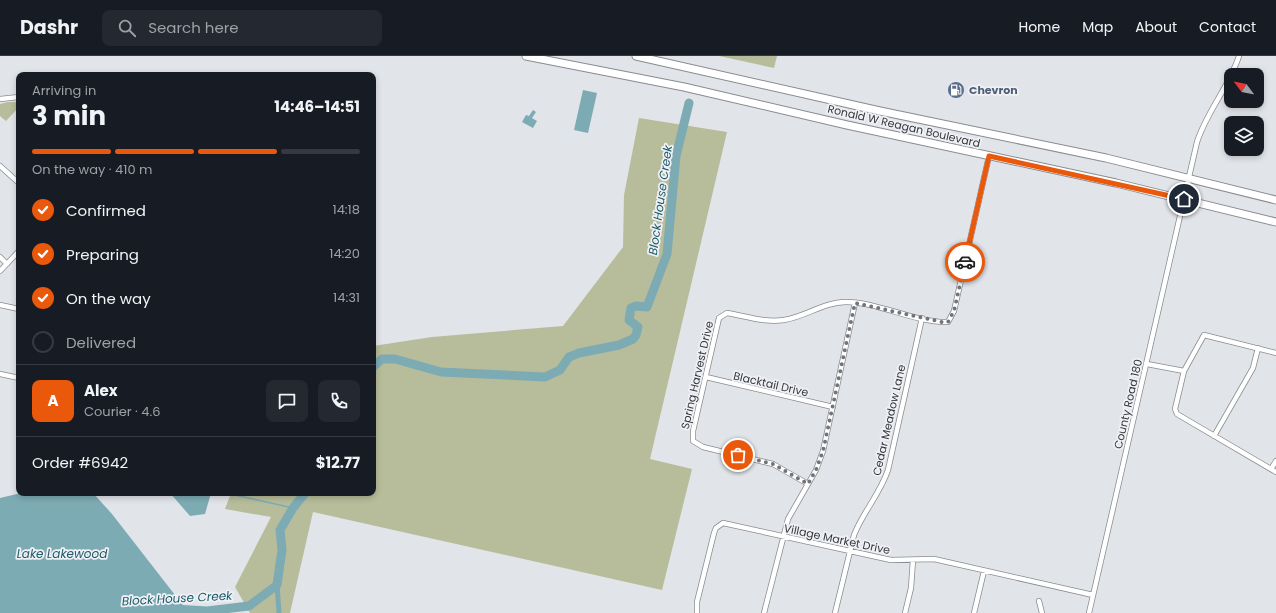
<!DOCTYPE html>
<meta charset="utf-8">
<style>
body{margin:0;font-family:Poppins,sans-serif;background:#242831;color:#f1f3f6;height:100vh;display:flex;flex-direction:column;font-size:15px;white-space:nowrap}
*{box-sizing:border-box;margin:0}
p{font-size:13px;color:#9ea1a6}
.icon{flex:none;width:22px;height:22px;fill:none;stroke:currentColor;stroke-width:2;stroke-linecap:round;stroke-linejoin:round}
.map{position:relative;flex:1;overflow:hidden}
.details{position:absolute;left:16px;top:16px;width:360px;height:424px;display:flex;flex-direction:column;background:#171b24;border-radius:8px;box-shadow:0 2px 6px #0003}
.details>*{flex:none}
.needle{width:26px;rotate:302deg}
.fabs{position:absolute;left:1224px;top:12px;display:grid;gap:8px}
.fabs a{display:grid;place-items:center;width:40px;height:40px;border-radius:8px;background:#171b24;box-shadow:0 2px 6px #0003;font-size:20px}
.pin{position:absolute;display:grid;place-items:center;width:34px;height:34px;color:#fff;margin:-17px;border:2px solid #fff;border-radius:50%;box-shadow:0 1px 4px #0007}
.courier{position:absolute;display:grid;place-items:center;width:40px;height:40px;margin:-20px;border:3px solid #ea580c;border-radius:50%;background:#fff;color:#222;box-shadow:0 1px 5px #0007}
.overview em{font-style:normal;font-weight:700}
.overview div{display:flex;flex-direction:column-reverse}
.overview{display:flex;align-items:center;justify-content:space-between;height:68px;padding:0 16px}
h1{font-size:26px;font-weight:700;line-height:30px}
.bar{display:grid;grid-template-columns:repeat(4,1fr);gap:6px 4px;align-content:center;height:48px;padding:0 16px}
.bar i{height:5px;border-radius:3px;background:#363941}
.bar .on{background:#ea580c}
.bar p{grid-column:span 4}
.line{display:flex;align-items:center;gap:10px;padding:0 16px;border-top:1px solid #363941}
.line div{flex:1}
.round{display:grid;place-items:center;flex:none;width:42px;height:42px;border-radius:8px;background:#242831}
ol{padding:0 16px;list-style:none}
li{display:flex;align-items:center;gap:12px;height:44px}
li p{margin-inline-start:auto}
li .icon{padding:4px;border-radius:50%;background:#ea580c;color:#fff;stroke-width:4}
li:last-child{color:#9ea1a6}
li i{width:22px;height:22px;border:2px solid #363941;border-radius:50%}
header{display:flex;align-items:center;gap:24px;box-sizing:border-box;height:56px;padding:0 20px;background:#171b24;border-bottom:1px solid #363941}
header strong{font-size:19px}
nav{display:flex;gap:22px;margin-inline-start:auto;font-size:14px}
.search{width:280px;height:36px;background:#242831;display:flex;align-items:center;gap:10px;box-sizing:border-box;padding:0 14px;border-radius:8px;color:#9ea1a6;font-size:15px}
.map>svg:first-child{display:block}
</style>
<header>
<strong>Dashr</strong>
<div class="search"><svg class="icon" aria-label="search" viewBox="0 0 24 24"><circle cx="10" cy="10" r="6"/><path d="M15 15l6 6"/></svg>Search here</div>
<nav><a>Home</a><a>Map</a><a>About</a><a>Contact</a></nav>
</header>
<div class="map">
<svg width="1276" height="557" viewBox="0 0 1276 557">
<rect width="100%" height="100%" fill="#e1e4e9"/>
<path fill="#b7bd9a" d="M719,0H777L774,12Z
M8,46H19V51L6,65L0,60V48Z
M639,62L727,76L650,403L692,413L662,534L313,456L290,557H250L235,531L271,461L225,453L231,437H373V290L432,281L563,270L623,191L624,139Z"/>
<path fill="#7dabb4" d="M583,34L597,37L588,77L574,74Z
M533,54L536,56L532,62L537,65L533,72L522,66L526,59L529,60Z
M21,437H93L112,458L189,557H0V442Z
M170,437H211L205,458L190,460Z"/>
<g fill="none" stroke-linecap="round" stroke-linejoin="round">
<path stroke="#7dabb4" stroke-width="1.5" d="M226,437L293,452"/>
<path stroke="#7dabb4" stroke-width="5" d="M277,529L279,557"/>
<path stroke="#7dabb4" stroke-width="9" d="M373,311L382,303H395L441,316L545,321L560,314L569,301L579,297L619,289L633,283L636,279L638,271L629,264L631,252L636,250L647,251L667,198L676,100L689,47
M174,553L207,555L249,550L277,529L282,494L280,474L293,452L305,437"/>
<g stroke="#898b90" stroke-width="6">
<path id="street" d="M0,43L19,41
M0,110L19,127
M0,201L7,208
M0,215L19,195
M0,249L19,253
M1276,297L1204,279L1184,315L1175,353L1177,358L1276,416
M1147,308L1184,315
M0,318L19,322
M706,321L833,351
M1214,380L1253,312L1258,292
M1271,413L1276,405
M808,428L773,408L703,391L693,385V375L719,262L727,257C746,260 764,267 784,264C805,261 824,246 846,246C878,246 916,267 948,266L954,255L989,100
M1039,545L1042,557
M697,557V546L714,477L716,472L723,467L891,504L934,503L1093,539
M764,557L788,463L816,414L823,395L855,247
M835,557L854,479C863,456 880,438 888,414L922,262
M905,557L911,532L913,504
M974,557L984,515
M1089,557L1197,86C1207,55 1229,31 1239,0"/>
</g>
<g stroke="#898b90" stroke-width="9">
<path id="primary" d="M526,0L684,31L847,69L1116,127L1276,166
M636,0L880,55L1106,102L1276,144"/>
</g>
<use href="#street" stroke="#fff" stroke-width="4.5"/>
<use href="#primary" stroke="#fff" stroke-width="7"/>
</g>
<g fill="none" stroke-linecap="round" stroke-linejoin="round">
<path stroke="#727477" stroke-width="4" stroke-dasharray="0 7.2" d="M738,399L773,408L808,428L816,414L823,395L855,247L942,266H948L954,255L965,206"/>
<path stroke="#ea580c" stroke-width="5" d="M965,206L989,100L1184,143"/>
</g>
<defs>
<g id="fuel-disc" transform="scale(0.9)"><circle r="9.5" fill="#5c6f8a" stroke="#eff1f7"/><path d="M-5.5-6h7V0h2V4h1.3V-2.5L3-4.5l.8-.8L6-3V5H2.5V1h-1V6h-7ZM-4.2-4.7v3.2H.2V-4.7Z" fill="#fff"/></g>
</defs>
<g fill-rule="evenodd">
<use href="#fuel-disc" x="956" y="34"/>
</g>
<g text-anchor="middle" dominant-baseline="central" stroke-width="3.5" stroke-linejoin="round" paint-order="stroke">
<g font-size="11" font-weight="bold" fill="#4e5e75" stroke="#eff1f7" text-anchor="start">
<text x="969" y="34">Chevron</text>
</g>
<g font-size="11" fill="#363739" stroke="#eff1f7">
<text transform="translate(904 70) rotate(13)">Ronald W Reagan Boulevard</text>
<text transform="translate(697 319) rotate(-77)">Spring Harvest Drive</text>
<text transform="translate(771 328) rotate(13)">Blacktail Drive</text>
<text transform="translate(1128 348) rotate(-77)">County Road 180</text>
<text transform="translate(889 364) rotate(-77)">Cedar Meadow Lane</text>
<text transform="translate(837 483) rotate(12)">Village Market Drive</text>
</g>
<g font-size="12" font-style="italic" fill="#1d5b66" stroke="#eff1f7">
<text transform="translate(660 144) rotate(-82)">Block House Creek</text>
<text x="62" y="497">Lake Lakewood</text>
<text transform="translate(177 542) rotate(-3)">Block House Creek</text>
</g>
</g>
</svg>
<div class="fabs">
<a><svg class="needle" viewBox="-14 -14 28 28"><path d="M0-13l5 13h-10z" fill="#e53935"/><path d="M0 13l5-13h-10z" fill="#9ea1a6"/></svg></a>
<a><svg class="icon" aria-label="layers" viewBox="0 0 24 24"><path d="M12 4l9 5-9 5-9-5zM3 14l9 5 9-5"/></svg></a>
</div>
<div class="pin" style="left:738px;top:399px;background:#ea580c"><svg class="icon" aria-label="bag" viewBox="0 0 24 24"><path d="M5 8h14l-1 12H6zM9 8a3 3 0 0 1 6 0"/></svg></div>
<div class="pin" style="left:1184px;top:143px;background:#1f2937"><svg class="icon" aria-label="home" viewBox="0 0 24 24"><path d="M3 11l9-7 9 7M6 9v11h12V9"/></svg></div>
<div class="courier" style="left:965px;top:206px"><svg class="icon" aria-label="car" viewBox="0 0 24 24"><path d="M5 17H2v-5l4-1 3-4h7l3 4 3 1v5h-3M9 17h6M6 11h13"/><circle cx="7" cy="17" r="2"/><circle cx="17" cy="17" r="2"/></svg></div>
<section class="details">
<div class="overview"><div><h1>3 min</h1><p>Arriving in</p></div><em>14:46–14:51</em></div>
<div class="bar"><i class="on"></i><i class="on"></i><i class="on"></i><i></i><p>On the way · 410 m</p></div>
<ol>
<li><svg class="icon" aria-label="check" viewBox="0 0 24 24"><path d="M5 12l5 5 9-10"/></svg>Confirmed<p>14:18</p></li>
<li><svg class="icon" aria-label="check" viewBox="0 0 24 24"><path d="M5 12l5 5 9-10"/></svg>Preparing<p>14:20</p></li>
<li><svg class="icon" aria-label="check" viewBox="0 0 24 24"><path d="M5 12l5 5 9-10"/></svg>On the way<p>14:31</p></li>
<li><i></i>Delivered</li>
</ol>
<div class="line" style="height:72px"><b class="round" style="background:#ea580c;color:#fff">A</b><div><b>Alex</b><p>Courier · 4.6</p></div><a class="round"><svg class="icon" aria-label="chat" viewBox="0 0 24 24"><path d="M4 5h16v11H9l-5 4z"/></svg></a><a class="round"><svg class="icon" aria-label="phone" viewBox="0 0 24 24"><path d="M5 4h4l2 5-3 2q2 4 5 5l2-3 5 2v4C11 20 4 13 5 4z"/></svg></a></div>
<div class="line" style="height:52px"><div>Order #6942</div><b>$12.77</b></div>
</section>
</div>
